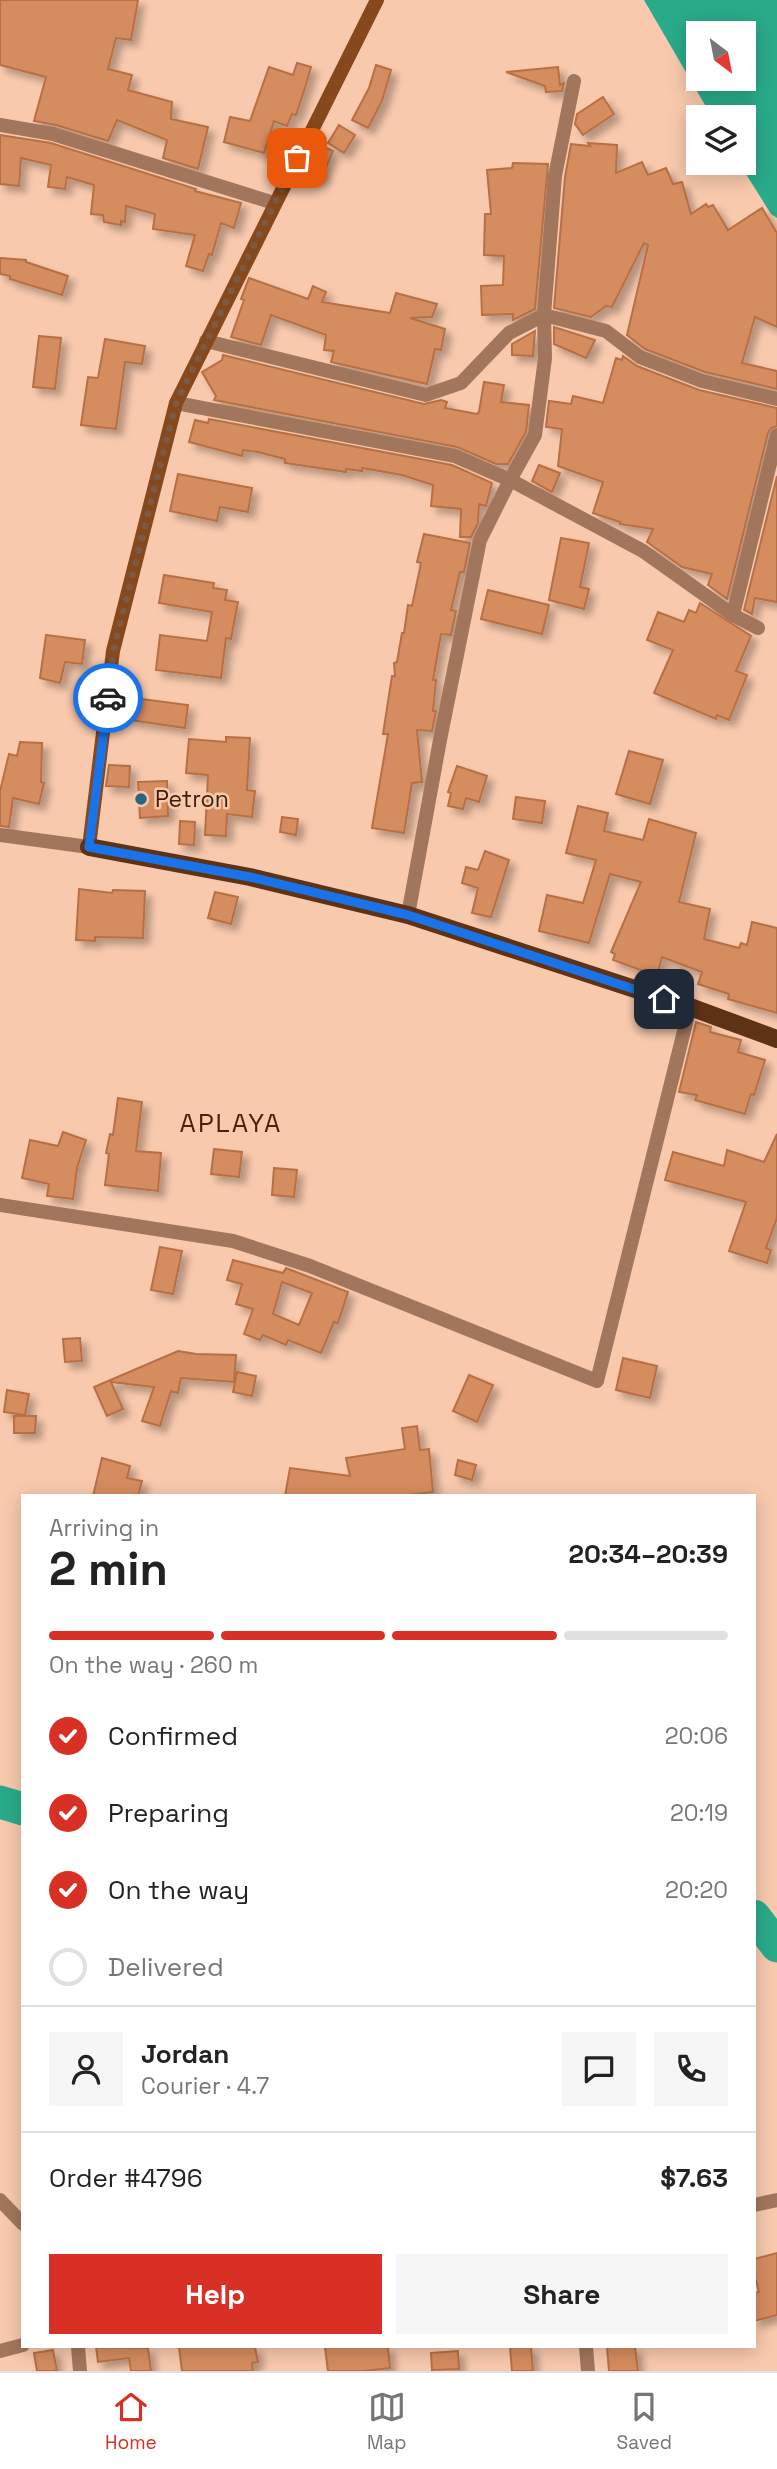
<!DOCTYPE html>
<meta charset="utf-8">
<style>
body{margin:0;font-family:"Space Grotesk",sans-serif;background:#f6f6f6;color:#222;height:100vh;display:flex;flex-direction:column;font-size:26px;white-space:nowrap}
*{box-sizing:border-box;margin:0}
p{font-size:23px;color:#767676}
.icon{flex:none;width:38px;height:38px;fill:none;stroke:currentColor;stroke-width:2;stroke-linecap:round;stroke-linejoin:round}
.map{position:relative;flex:1;overflow:hidden}
.drawer{position:absolute;left:21px;top:1494px;width:735px;height:854px;display:flex;flex-direction:column;background:#fff;border-radius:0px;box-shadow:0 4px 18px #0003}
.drawer>*{flex:none}
.needle{width:46px;rotate:148deg}
.fabs{position:absolute;left:686px;top:21px;display:grid;gap:14px}
.fabs a{display:grid;place-items:center;width:70px;height:70px;border-radius:0px;background:#fff;box-shadow:0 4px 18px #0003;font-size:35px}
.pin{position:absolute;display:grid;place-items:center;width:60px;height:60px;color:#fff;margin:-30px;border-radius:14px;box-shadow:0 4px 10px #0006}
.courier{position:absolute;display:grid;place-items:center;width:70px;height:70px;margin:-35px;border:5px solid #1a73e8;border-radius:50%;background:#fff;color:#222;box-shadow:0 2px 9px #0007}
.headline em{font-style:normal;font-weight:700}
.headline div{display:flex;flex-direction:column-reverse}
.headline{display:flex;align-items:center;justify-content:space-between;height:119px;padding:0 28px}
h1{font-size:46px;font-weight:700;line-height:52px}
.bar{display:grid;grid-template-columns:repeat(4,1fr);gap:10px 7px;align-content:center;height:84px;padding:0 28px}
.bar i{height:9px;border-radius:5px;background:#e0e0e0}
.bar .active{background:#d93025}
.bar p{grid-column:span 4}
.line{display:flex;align-items:center;gap:18px;padding:0 28px;border-top:2px solid #e0e0e0}
.line div{flex:1}
.round{display:grid;place-items:center;flex:none;width:74px;height:74px;border-radius:0px;background:#f6f6f6}
ol{padding:0 28px;list-style:none}
li{display:flex;align-items:center;gap:21px;height:77px}
li p{margin-inline-start:auto}
li .icon{padding:7px;border-radius:50%;background:#d93025;color:#fff;stroke-width:4}
li:last-child{color:#767676}
li i{width:38px;height:38px;border:4px solid #e0e0e0;border-radius:50%}
.cta{display:flex;gap:14px;margin-top:auto;padding:14px 28px}
.cta a{flex:1;height:80px;border-radius:0px;background:#d93025;color:#fff;font-size:28px;font-weight:700;line-height:80px;text-align:center}
.cta a+a{background:#f6f6f6;color:#222}
.tabs{display:flex;justify-content:space-around;align-items:center;height:98px;border-top:2px solid #e0e0e0;background:#fff;font-size:19px;color:#767676}
.tabs a{display:grid;justify-items:center;gap:4px}
.tabs .active{color:#d93025}
.map>svg:first-child{display:block}
</style>
<div class="map">
<svg width="777" height="2371" viewBox="0 0 777 2371">
<defs>
<filter id="shadow"><feDropShadow dx="6" dy="6" stdDeviation="3.5" flood-color="#0004"/></filter>
</defs>
<rect width="100%" height="100%" fill="#f8c9ad"/>
<path fill="#29ab8a" fill-rule="evenodd" d="M644,0H777V218L771,214L739,163H744V117H712ZM698,33H744V79H698Z"/>
<g fill="none" stroke-linecap="round" stroke-linejoin="round">
<path stroke="#29ab8a" stroke-width="33" d="M0,1802L23,1809
M754,1916L777,1946"/>
</g>
<path fill="#d58c5f" stroke="#b77044" stroke-width="2" fill-rule="evenodd" filter="url(#shadow)" d="M0,0H138L131,40L116,38L108,69L132,75L128,90L172,102L171,119L208,127L198,169L163,158L167,140L117,120L108,141L56,125L34,121L46,77L0,65Z
M297,63L311,67L304,91L296,115L292,114L287,126L274,121L264,153L224,142L230,117L250,121L269,67L293,75Z
M376,65L391,70L382,101L368,128L352,120L369,88Z
M558,67L560,85L564,83L562,91L546,92L545,86L506,72Z
M603,97L614,114L583,135L575,124L577,114Z
M339,125L355,135L344,153L328,143Z
M0,135L51,143L196,189L195,191L241,203L234,228L221,223L212,255L209,254L203,271L186,266L195,235L153,229L155,214L126,206L125,222L121,221V225L104,222L103,215L91,214L94,185L67,177L65,189L48,187L51,165L21,158L19,186L0,184Z
M316,143L333,151L321,180L302,172Z
M588,143L617,145L616,173L642,162L648,175L666,168L673,184L682,182L691,214L706,204L708,207L713,205L728,230L762,208L777,233V327L755,317L742,363L777,371V389L705,372L645,349L627,335L648,245L644,243L612,307L606,306L591,317L554,308L565,177L571,144L590,146Z
M513,163L548,164L535,309L513,320V314L482,315L481,286L503,285L504,256L484,255L485,214H491L487,170L512,168Z
M0,258L26,260V262L68,276L62,295L10,279V276L0,274Z
M249,278L308,299L313,286L326,292L322,302L390,313L396,293L437,304L432,317L410,318L445,329L441,350L435,349L427,384L331,362L334,351L324,350L326,335L271,315L261,345L231,337L244,300L241,299Z
M554,327L595,340L586,358L554,344Z
M535,331L533,356L512,355V344Z
M39,336L61,338L55,389L33,387Z
M105,339L145,346L142,364L125,362L116,429L81,425L88,377L98,378Z
M223,355L424,404L441,400L447,402L445,408L477,414L479,412L484,382L504,385L501,402L529,405L526,432L508,464H496L457,447L214,400L216,396L202,372L222,360Z
M623,356L637,366L699,390L777,408V426L771,428L768,433L727,599L708,585L712,574L682,567L647,542L653,529L620,524V522L593,513L603,482L558,466L562,429L546,427L549,401L571,404L573,396L603,403L616,358L622,360Z
M209,419L452,465L492,483L486,506L479,504L478,523L471,537H460L461,509L431,506L433,485L402,475L362,468V471L346,469V472L285,463V459L258,452L243,450L242,456L189,442L195,420L208,423Z
M539,465L560,473L552,492L532,481Z
M178,474L252,488L248,512L220,507L217,521L170,511Z
M777,476V602L755,598L752,614L744,610Z
M424,534L470,543L464,572H460L451,610L456,611L451,635L441,634L433,680H436L433,711H436L432,731L417,730L422,782L412,783L404,833L372,828L388,734H383L392,676H395L394,663L397,662L402,633H404L408,605L412,606L421,563L417,562Z
M561,538L589,543L580,587L589,589L584,609L549,600Z
M164,575L214,583L213,588L227,590L225,600L238,602L231,639L226,638L221,678L156,670L160,635L207,641L212,612L159,603Z
M488,590L549,605L542,634L481,619Z
M700,603L751,636L736,671L747,675L729,720L717,715L716,719L654,693L673,650L647,640L658,612L684,622L689,610L696,613Z
M46,635L85,640L82,664L65,662L60,683L40,678Z
M134,698L188,705L185,728L130,720Z
M226,737L250,738L247,790L255,791L252,817L227,814L226,836L205,835L208,775L186,773L189,739L226,742Z
M20,742L42,743L41,782L44,783L39,804L13,798L9,827L0,826V791L9,754L17,756Z
M629,751L663,760L650,804L616,794Z
M109,765L130,766L129,787L106,786Z
M457,766L487,776L479,802L466,798L463,809L448,806L451,793L448,792Z
M167,781L168,816L140,818L138,782Z
M516,797L545,801L542,823L513,819Z
M578,806L608,813L604,831L643,840L649,819L696,833L679,902L710,909L704,939L739,948L741,943L747,945L752,922L777,928V1013L728,999L729,994L698,984L702,972L662,957L657,976L613,960L615,954L611,952L641,882L610,874L589,943L539,931L547,895L583,903L596,860L566,853Z
M282,817L298,819L296,835L280,832Z
M180,821L195,822L194,845L179,844Z
M485,851L509,860L491,917L472,913L478,888L462,883L466,867L478,870Z
M79,889L112,893L113,890L145,891L143,938L95,937V941L76,940Z
M215,892L238,897L231,924L208,918Z
M696,1022L711,1027L710,1032L741,1040L738,1052L765,1060L754,1095L751,1094L745,1114L695,1100L697,1095L679,1092Z
M118,1098L142,1102L136,1151L161,1153L158,1191L105,1185L109,1154L106,1153L110,1134L113,1135Z
M63,1132L86,1140L77,1168L73,1199L47,1196L49,1184L22,1178L30,1140L58,1146Z
M777,1134V1218L766,1248L771,1250L767,1263L729,1251L746,1202L665,1180L673,1152L724,1166L727,1150L764,1162Z
M214,1149L242,1152L239,1177L211,1174Z
M274,1168L297,1170L294,1197L272,1195Z
M160,1247L182,1251L173,1294L151,1290Z
M233,1260L283,1273L286,1268L348,1292L338,1323L334,1322L321,1353L288,1340L286,1345L263,1335L260,1340L244,1334L253,1309L236,1304L242,1284L227,1280ZM282,1282L312,1293L299,1325L273,1314Z
M80,1338L82,1361L65,1362L63,1339Z
M178,1351L196,1354L236,1355L234,1382L181,1378L178,1393L171,1391L160,1426L142,1421L154,1387L111,1382L123,1409L107,1416L94,1387Z
M623,1358L657,1366L650,1398L616,1390Z
M237,1372L256,1376L252,1396L233,1392Z
M469,1375L493,1385L477,1422L453,1411Z
M7,1390L29,1394L25,1415L4,1412Z
M14,1416H36L35,1433H14Z
M417,1426L420,1450L429,1449L433,1492L401,1496H285L290,1468L350,1476L346,1458L405,1449L402,1428Z
M102,1458L130,1466L127,1478L142,1481L138,1496H93Z
M458,1460L476,1465L472,1480L455,1475Z
M777,2253V2315L754,2321V2293L759,2292L754,2273V2259Z
M96,2347L148,2348L151,2371H131L129,2358L98,2362Z
M179,2347H255L258,2362L252,2363L253,2371H182Z
M325,2347H388L390,2368L364,2371H328Z
M510,2347H531L533,2371H512Z
M607,2347H635L638,2371H609Z
M53,2350L57,2371H37L34,2353Z
M458,2351L459,2369L432,2370L431,2353Z"/>
<g fill="none" stroke-linecap="round" stroke-linejoin="round">
<path stroke="#a2765c" stroke-width="14" d="M0,125L53,134L274,203
M206,341L426,395L461,383L509,333L544,315L555,176L574,81
M176,403L455,456L510,480L643,551L733,615L758,628
M733,615L777,435
M0,835L89,847
M408,915L440,740L480,540L510,480L535,435L545,358L544,315L606,331L640,357L702,381L777,399
M0,1205L233,1241L310,1266L597,1381L690,1007
M0,2200L23,2224
M78,2347L80,2371
M586,2347L588,2371"/>
<path stroke="#a2765c" stroke-width="14" d="M754,2205L777,2200
M0,2351L23,2345"/>
<path stroke="#86481d" stroke-width="14" d="M89,847L113,651L176,403L377,0"/>
<path stroke="#5e3215" stroke-width="18" d="M89,847L250,877L408,915L690,1007L777,1039"/>
</g>
<g fill="none" stroke-linecap="round" stroke-linejoin="round">
<path stroke="#7d5944" stroke-width="7" stroke-dasharray="0 12.6" d="M108,698L113,652L176,403L297,158"/>
<path stroke="#1a73e8" stroke-width="9" d="M108,698L89,847L250,877L408,915L664,999"/>
</g>
<circle fill="#2d657f" stroke="#f8c9ad" stroke-width="2.5" cx="141" cy="799" r="7"/>
<g text-anchor="middle" dominant-baseline="central" stroke-width="5" stroke-linejoin="round" paint-order="stroke">
<g font-size="23" fill="#3b1d0b" stroke="#f8c9ad" text-anchor="start">
<text x="155" y="799">Petron</text>
</g>
<g font-size="26" letter-spacing="2" fill="#47230b" stroke="#f8c9ad">
<text x="231" y="1123">APLAYA</text>
</g>
</g>
</svg>
<div class="fabs">
<a><svg class="needle" viewBox="-14 -14 28 28"><path d="M0-13l5 13h-10z" fill="#e53935"/><path d="M0 13l5-13h-10z" fill="#767676"/></svg></a>
<a><svg class="icon" aria-label="layers" viewBox="0 0 24 24"><path d="M12 4l9 5-9 5-9-5zM3 14l9 5 9-5"/></svg></a>
</div>
<div class="pin" style="left:297px;top:158px;background:#ea580c"><svg class="icon" aria-label="bag" viewBox="0 0 24 24"><path d="M5 8h14l-1 12H6zM9 8a3 3 0 0 1 6 0"/></svg></div>
<div class="pin" style="left:664px;top:999px;background:#1f2937"><svg class="icon" aria-label="home" viewBox="0 0 24 24"><path d="M3 11l9-7 9 7M6 9v11h12V9"/></svg></div>
<div class="courier" style="left:108px;top:698px"><svg class="icon" aria-label="car" viewBox="0 0 24 24"><path d="M5 17H2v-5l4-1 3-4h7l3 4 3 1v5h-3M9 17h6M6 11h13"/><circle cx="7" cy="17" r="2"/><circle cx="17" cy="17" r="2"/></svg></div>
<section class="drawer">
<div class="headline"><div><h1>2 min</h1><p>Arriving in</p></div><em>20:34–20:39</em></div>
<div class="bar"><i class="active"></i><i class="active"></i><i class="active"></i><i></i><p>On the way · 260 m</p></div>
<ol>
<li><svg class="icon" aria-label="check" viewBox="0 0 24 24"><path d="M5 12l5 5 9-10"/></svg>Confirmed<p>20:06</p></li>
<li><svg class="icon" aria-label="check" viewBox="0 0 24 24"><path d="M5 12l5 5 9-10"/></svg>Preparing<p>20:19</p></li>
<li><svg class="icon" aria-label="check" viewBox="0 0 24 24"><path d="M5 12l5 5 9-10"/></svg>On the way<p>20:20</p></li>
<li><i></i>Delivered</li>
</ol>
<div class="line" style="height:126px"><a class="round"><svg class="icon" aria-label="person" viewBox="0 0 24 24"><circle cx="12" cy="8" r="4"/><path d="M4 21q1-7 8-7t8 7"/></svg></a><div><b>Jordan</b><p>Courier · 4.7</p></div><a class="round"><svg class="icon" aria-label="chat" viewBox="0 0 24 24"><path d="M4 5h16v11H9l-5 4z"/></svg></a><a class="round"><svg class="icon" aria-label="phone" viewBox="0 0 24 24"><path d="M5 4h4l2 5-3 2q2 4 5 5l2-3 5 2v4C11 20 4 13 5 4z"/></svg></a></div>
<div class="line" style="height:91px"><div>Order #4796</div><b>$7.63</b></div>
<div class="cta"><a>Help</a><a>Share</a></div>
</section>
</div>
<nav class="tabs">
<a class="active"><svg class="icon" aria-label="home" viewBox="0 0 24 24"><path d="M3 11l9-7 9 7M6 9v11h12V9"/></svg>Home</a>
<a><svg class="icon" aria-label="map" viewBox="0 0 24 24"><path d="M3 6l6-2 6 2 6-2v14l-6 2-6-2-6 2zM9 4v14M15 6v14"/></svg>Map</a>
<a><svg class="icon" aria-label="saved" viewBox="0 0 24 24"><path d="M7 4h10v16l-5-4-5 4z"/></svg>Saved</a>
</nav>
